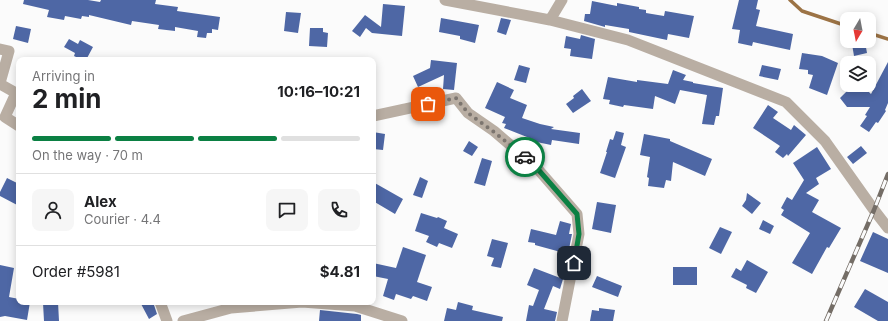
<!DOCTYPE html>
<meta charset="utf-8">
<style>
body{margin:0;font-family:Inter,sans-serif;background:#f6f6f6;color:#202124;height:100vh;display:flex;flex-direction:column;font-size:15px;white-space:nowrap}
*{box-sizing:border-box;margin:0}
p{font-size:13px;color:#757577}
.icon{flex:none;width:22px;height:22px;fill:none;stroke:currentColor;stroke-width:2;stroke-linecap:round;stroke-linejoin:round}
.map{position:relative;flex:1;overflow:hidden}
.drawer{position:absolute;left:16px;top:57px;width:360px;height:248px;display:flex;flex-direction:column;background:#fff;border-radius:8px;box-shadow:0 2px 10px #0003}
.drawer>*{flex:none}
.needle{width:26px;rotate:190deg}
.controls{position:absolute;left:840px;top:12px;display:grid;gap:8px}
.controls a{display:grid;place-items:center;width:36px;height:36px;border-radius:8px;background:#fff;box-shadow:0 2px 10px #0003;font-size:20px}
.pin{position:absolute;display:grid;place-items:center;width:34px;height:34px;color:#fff;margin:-17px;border-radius:8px;box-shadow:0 2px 6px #0006}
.courier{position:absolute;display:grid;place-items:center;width:40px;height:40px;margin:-20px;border:3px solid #0b8043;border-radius:50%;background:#fff;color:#222;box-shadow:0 1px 5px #0007}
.overview em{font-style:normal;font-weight:700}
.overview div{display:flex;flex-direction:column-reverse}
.overview{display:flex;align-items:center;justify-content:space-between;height:68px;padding:0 16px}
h1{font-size:26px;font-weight:700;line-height:30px}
.bar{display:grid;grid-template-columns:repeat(4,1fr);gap:6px 4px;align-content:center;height:48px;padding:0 16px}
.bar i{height:5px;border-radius:3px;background:#e0e0e0}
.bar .selected{background:#0b8043}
.bar p{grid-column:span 4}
.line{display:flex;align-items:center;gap:10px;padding:0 16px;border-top:1px solid #e0e0e0}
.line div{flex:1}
.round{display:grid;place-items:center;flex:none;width:42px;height:42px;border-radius:8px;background:#f6f6f6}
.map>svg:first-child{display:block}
</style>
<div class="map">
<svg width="888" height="321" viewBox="0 0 888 321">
<rect width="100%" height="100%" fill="#fbfbfb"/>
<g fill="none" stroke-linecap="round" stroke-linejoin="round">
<path stroke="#9c7345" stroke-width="3.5" d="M790,0L802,11L847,26
M869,33L888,39"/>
</g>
<path fill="#4e67a5" d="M24,0H88L100,2L101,0H156L155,4L178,7L177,11L220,17L218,30L212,29V33H207L206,38L197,37L198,31L175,27V31L158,29L159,25L132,21L131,25L89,15V17L82,16L81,19L65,16L64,20L47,17L49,10L23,4Z
M739,0H758L756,9L760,10L756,26L793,34L790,50L753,42L752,46L738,43L740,30L732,29Z
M592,1L617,6V3L639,7V9L646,10V13L664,16L665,11L694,16L689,38L668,34L667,40L629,32V29L605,25V27L584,21L585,14H590Z
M383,4L405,6L402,36L372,33L366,28L360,37L352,31L365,15L381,27Z
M286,12L301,13L298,33L284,31Z
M441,18L479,25L475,43L460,39V36L439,32Z
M501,18L511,20L506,35L497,32Z
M16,26L31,29L28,43L13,39Z
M310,28H323V32L328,33L327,47L309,46Z
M581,35L595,39L592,59L570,56L571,49L564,48L566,36L580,39Z
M69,39L78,44L80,40L93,47L86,60H82L74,56L75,53L64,47Z
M865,42L867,53L854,56L852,44Z
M802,53L822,56L838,63L827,95L809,88L813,75L808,74V70L799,69Z
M431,60L457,63L454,90L443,89L444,75L418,87L413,76L430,68Z
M888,62V103L885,110L886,111L878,123L876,122L869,132L860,126L867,116L865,115L870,107H847L840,98L853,85H862L871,94Z
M519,65L530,68L526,83L514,80Z
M762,65L781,69L778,80L759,76Z
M673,70L686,75L683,80L693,82V83L723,88L719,116H716L714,125L702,124L707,95L680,90L675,104L655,96L653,109L624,105L623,107L609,104L610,100L603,99L608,77L637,82V80L668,84Z
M497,82L514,90L510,98L527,105L522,118L540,124L554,127L551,129L580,133L579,144L552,140L551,145L532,141V139L504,128L506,124L502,123L505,117L485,108Z
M582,89L591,101L573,113L566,104L574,98L573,96Z
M768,105L778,112L773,118L791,130L794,125L806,135L788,156L787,154L783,158L775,152L780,146L753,128Z
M616,131L624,133L621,145L626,147L615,178L600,173L607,152H606L610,139L613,140Z
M373,132L385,134L383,150L373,149Z
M644,134L670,139V141L712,159L705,176L673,162L671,181L666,180L664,188L648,186L649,178L647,177L650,157L640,155Z
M469,141L478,147L472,156L463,151Z
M861,146L867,153L853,164L847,157Z
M817,147L831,169L816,178L819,184L806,193L819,200L812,212L841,228L829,248L827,247L812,274L792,263L810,233L781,215L784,210L781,208L787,197L792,200L804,180L793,163Z
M482,158L492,161L485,186L474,183Z
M420,177L428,181L422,198L413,195Z
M7,178L19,184V206L0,196V192Z
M373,182L403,199L395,214L373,201Z
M747,193L761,203L752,214L742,206L746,200Z
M597,202L616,205L611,233L592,229Z
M421,213L437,218L438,217L447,221L444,228L458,234L452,248L439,243L437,247L426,242L429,236L415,231Z
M763,220L774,226L770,234L759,229Z
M560,221L571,224L569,234H572L568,254L535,245V243L528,242L531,229L556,235Z
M720,227L732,232L721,254L709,248Z
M873,232L888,239V273L860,261Z
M492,239L508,243L501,268L491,266L494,258L487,256Z
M403,247L426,255L417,282L432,287L427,301L413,296L411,299L396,294L394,300L383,296L388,279L373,276V263L396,268Z
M747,260L768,272L756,293L746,288L747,285L731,277L736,268L741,271Z
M0,265L14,268L9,297L19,299V302H30L27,320L5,316L0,317Z
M673,267H697V285H673Z
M534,268L563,279L560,289L553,286L544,309L557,312L555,321H526L529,305L533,306L539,290L527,285Z
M597,276L622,286L618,297L592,287Z
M865,289L888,302V321H878L854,307Z
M58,302L59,321H44L43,303Z
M140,302H153L157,314L149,319Z
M458,302L473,306L472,310L503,317L502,321H444L447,308L456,310Z
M599,308L615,310L613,321H590L592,310L599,311Z
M320,310L357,314L361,315V321H319Z"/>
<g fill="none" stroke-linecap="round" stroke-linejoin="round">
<path stroke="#b9aea3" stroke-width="11" d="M445,0L550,20L628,40L786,102L825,141L874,210L888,228
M550,20L562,0
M0,49L9,51L0,83
M0,84L16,93L5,117L19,126
M373,116L456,98L468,113L494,131L536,167L577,214L579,234L562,321
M160,302L167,321
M183,321L231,308L302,302L355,306L402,321"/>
<g stroke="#746d66" stroke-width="4.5">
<path id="rail" d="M826,321L874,210L888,174"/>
</g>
<use href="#rail" stroke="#fbfbfb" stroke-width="3" stroke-dasharray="9" stroke-linecap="butt"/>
</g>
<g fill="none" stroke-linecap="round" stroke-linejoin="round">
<path stroke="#7c756f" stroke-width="4" stroke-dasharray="0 7.2" d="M428,104L456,98L468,113L494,132L525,157"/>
<path stroke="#0b8043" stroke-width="5" d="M525,157L536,167L577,214L579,234L574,263"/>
</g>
</svg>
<div class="controls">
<a><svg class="needle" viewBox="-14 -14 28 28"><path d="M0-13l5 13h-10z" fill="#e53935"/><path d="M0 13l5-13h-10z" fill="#757577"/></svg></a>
<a><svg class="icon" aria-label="layers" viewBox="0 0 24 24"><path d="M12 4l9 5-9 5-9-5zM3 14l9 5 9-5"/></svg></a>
</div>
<div class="pin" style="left:428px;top:104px;background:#ea580c"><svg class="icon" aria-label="bag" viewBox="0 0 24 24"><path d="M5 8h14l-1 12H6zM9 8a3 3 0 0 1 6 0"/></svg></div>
<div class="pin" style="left:574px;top:263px;background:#1f2937"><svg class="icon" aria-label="home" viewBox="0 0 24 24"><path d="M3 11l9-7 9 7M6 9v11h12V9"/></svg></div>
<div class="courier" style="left:525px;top:157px"><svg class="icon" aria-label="car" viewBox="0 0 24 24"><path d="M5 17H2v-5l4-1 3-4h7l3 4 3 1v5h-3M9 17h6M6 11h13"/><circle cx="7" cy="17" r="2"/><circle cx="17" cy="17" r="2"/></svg></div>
<section class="drawer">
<div class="overview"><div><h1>2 min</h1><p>Arriving in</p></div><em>10:16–10:21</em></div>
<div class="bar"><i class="selected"></i><i class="selected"></i><i class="selected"></i><i></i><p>On the way · 70 m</p></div>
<div class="line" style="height:72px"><a class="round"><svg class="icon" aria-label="person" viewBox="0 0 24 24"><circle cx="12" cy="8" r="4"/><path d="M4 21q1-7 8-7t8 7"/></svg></a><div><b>Alex</b><p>Courier · 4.4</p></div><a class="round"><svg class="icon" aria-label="chat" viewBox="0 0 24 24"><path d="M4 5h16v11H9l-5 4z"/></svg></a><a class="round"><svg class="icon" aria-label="phone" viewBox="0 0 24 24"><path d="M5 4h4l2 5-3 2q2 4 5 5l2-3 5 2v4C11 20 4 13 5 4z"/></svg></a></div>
<div class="line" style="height:52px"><div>Order #5981</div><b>$4.81</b></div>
</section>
</div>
